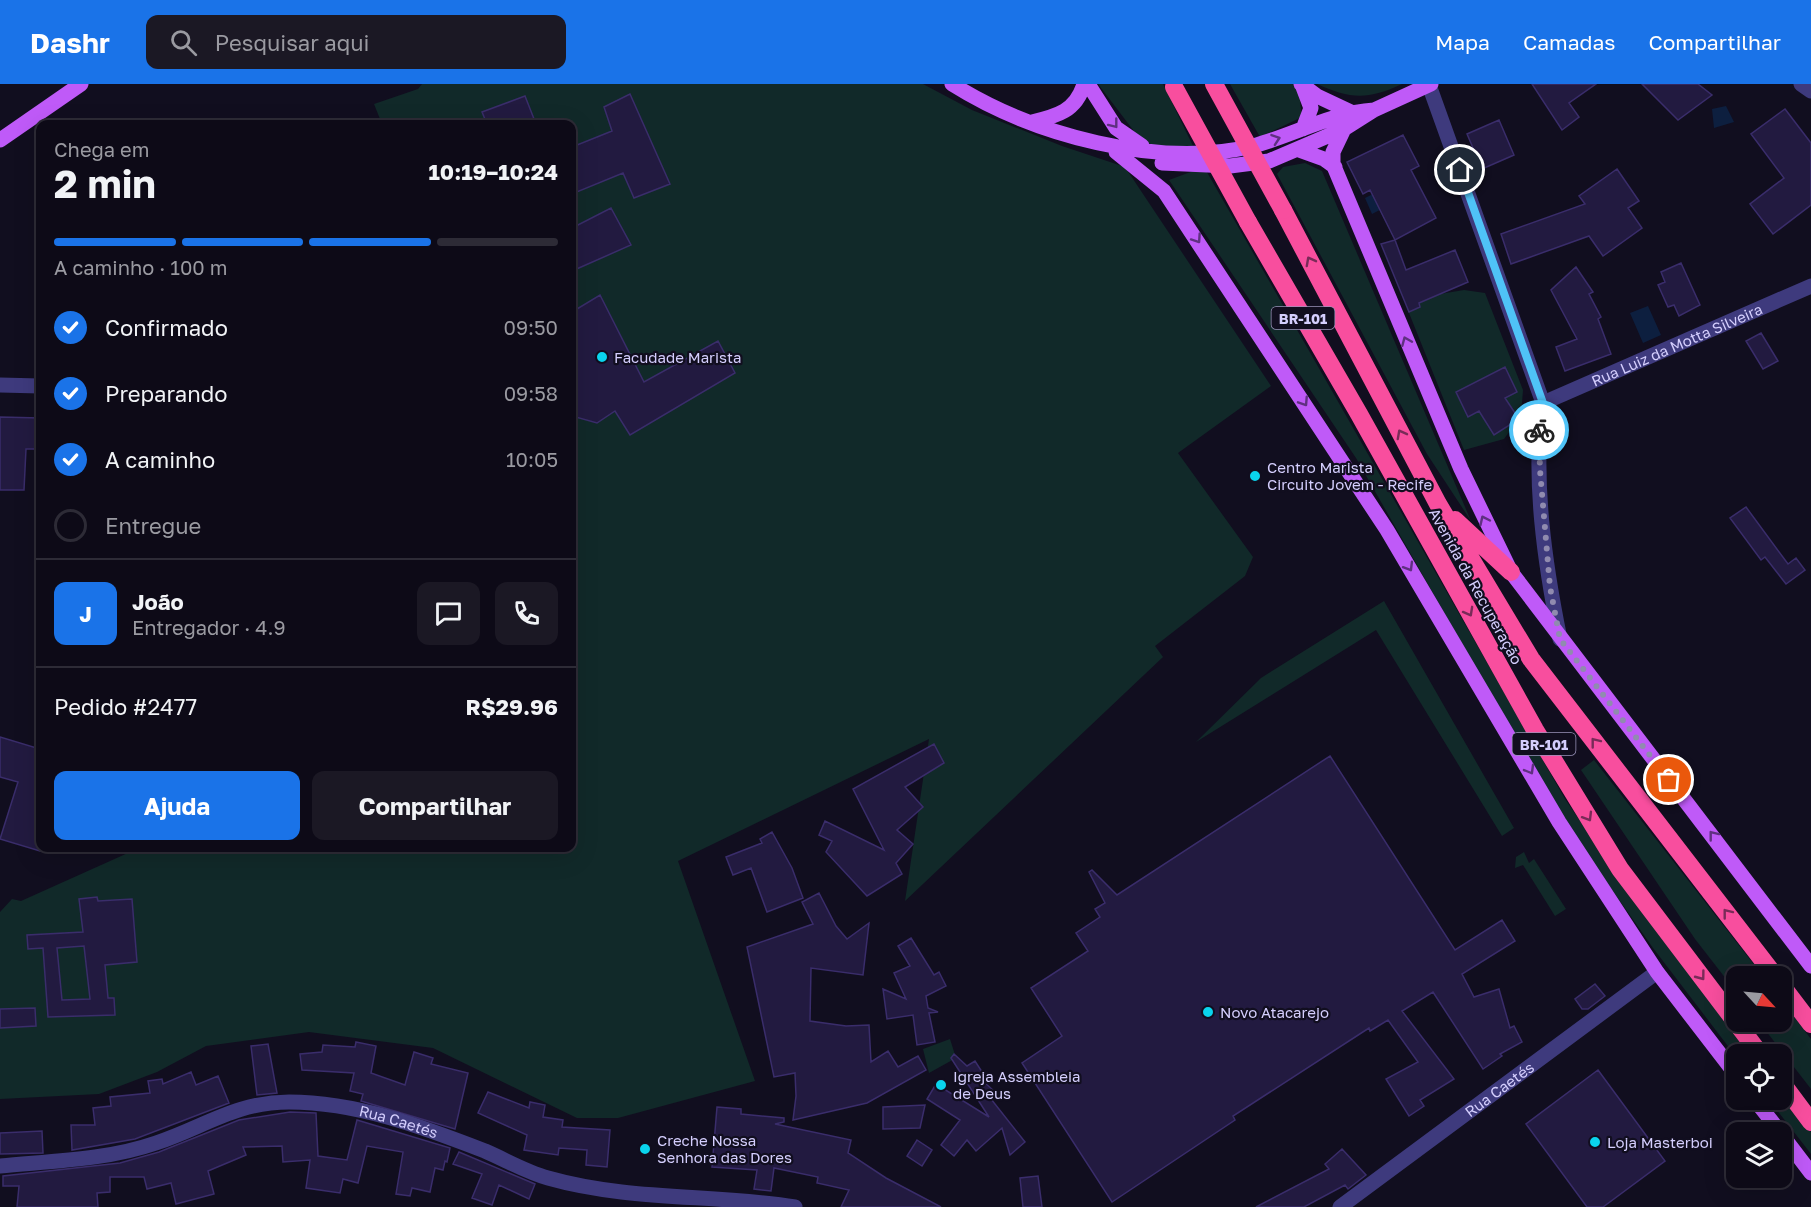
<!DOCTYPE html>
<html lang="pt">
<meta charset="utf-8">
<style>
body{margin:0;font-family:"Golos Text",sans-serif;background:#1b1824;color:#f1f3f6;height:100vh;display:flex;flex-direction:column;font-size:22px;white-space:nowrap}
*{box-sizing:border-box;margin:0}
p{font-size:20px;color:#9a9aa1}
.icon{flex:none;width:33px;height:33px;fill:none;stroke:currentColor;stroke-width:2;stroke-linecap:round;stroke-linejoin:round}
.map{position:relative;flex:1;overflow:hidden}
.details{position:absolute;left:36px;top:36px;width:540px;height:732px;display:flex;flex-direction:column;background:#0d0a17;border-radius:12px;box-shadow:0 6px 24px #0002,0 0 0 2px #2d2b36}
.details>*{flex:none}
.needle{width:39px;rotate:116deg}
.fabs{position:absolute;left:1726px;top:882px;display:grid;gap:12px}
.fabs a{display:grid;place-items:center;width:66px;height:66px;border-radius:12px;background:#0d0a17;box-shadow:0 6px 24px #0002,0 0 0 2px #2d2b36;font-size:30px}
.pin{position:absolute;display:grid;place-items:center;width:51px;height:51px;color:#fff;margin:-26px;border:3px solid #fff;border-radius:50%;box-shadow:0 2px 6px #0007}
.courier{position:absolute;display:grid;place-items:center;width:60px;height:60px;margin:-30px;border:4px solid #4fc3f7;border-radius:50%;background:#fff;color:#222;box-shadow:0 2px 8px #0007}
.summary em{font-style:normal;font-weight:700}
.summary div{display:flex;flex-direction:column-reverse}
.summary{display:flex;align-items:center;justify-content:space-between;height:102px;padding:0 18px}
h1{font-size:39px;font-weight:700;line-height:45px}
.bar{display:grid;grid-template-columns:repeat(4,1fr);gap:9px 6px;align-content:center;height:72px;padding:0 18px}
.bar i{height:8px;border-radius:4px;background:#2d2b36}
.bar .active{background:#1a73e8}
.bar p{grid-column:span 4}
.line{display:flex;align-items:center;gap:15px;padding:0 18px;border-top:2px solid #2d2b36}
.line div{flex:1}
.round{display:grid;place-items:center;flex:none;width:63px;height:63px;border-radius:12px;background:#1b1824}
ol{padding:0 18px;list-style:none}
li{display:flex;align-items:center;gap:18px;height:66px}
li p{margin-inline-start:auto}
li .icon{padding:6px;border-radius:50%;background:#1a73e8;color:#fff;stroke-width:4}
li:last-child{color:#9a9aa1}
li i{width:33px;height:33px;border:3px solid #2d2b36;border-radius:50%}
.primary-button{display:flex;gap:12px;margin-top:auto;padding:12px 18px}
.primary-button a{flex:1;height:69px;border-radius:12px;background:#1a73e8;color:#fff;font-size:24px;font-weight:700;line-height:69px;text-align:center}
.primary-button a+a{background:#1b1824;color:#f1f3f6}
header{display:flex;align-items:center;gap:36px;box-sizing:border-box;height:84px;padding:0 30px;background:#1a73e8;color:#fff}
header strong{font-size:28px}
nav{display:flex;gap:33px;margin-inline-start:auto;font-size:21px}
.search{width:420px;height:54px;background:#1b1824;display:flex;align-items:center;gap:15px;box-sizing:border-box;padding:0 21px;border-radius:12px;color:#9a9aa1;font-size:22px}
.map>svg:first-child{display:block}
</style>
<header>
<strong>Dashr</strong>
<div class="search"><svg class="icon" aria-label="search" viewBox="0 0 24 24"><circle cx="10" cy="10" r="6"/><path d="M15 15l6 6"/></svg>Pesquisar aqui</div>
<nav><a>Mapa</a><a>Camadas</a><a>Compartilhar</a></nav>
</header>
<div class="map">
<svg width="1811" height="1123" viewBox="0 0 1811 1123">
<rect width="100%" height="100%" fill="#110e1f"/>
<path fill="#112929" d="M422,0H923L972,26L1062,62L1125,83L1271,302L1178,369L1253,473L1245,492L1155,562L1163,573L905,817L929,655L678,777L755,997L618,1034H577L433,964L309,948L206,962L157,988L99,1010L0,1015V828L12,815L21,817L139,764H572V40H382L374,20L418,5Z
M1098,0H1163L1194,64L1146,63Z
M1230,0H1293L1299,9L1302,33L1260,53Z
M1317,0H1402C1368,16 1350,15 1317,0Z
M1305,79L1322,87L1471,437L1427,370L1277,90L1283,83Z
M1204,83L1565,715L1658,850L1753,970H1737V974L1653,864L1560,732L1356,374L1169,96Z
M1464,206L1485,209L1523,306L1522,319L1519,335L1504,355L1464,366L1407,224L1440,210Z
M1384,517L1514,744L1502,752L1376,546L1196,658L1261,594Z
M1594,676L1763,892H1737V909L1695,855L1581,686Z
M1524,768L1529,779L1534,775L1566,825L1555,832L1523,781L1515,784L1516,773Z
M1782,917L1811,955V1005L1759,938H1782Z
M950,955L956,974L929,989L923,965Z
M1782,1009L1811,1048V1070L1769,1016H1782Z"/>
<path fill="#0d1f3f" d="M1726,22L1734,38L1714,44L1712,25Z
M1391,101L1399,116L1372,130L1365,114Z
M1648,222L1661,251L1643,259L1630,229Z"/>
<path fill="#221a40" stroke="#3a2d6b" stroke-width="1.5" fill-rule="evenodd" d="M1532,0H1596L1569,19L1579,33L1562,46Z
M1642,0H1698L1712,11L1678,36Z
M630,10L670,100L634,114L623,89L572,110V63L612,47L604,23Z
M525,12L536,40H487L482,28Z
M1785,25L1811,59V121L1773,150L1750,120L1784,94L1751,50Z
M1499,36L1514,71L1482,85L1467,50Z
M1403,51L1419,82L1411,86L1436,134L1395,156L1370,106L1363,110L1347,78Z
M1617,85L1639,117L1628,124L1642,144L1603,172L1589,152L1511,180L1501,150L1585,120L1579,112Z
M611,124L631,161L572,187V144Z
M1395,156L1406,186L1455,166L1468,198L1419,219L1420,223L1409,228L1381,160Z
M1681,179L1700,221L1679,232L1674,221L1668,223L1658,201L1665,198L1661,188Z
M1576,183L1593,208L1589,210L1601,233L1598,235L1611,270L1565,287L1556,263L1577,255L1551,206Z
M600,211L644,298L718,257L735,289L630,351L615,327L597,339L572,332V228Z
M1761,249L1778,277L1763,285L1746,257Z
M1505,283L1517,308L1505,314L1519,335L1494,351L1479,327L1468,333L1456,308Z
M0,333L40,334V365H26L24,406H0Z
M1746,423L1788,480L1796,474L1805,486L1786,500L1765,473L1761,476L1730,434Z
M0,653L40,665V767L0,755L18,698L0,693Z
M934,660L944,679L905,703L923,723L897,746L913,760L896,779L902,790L867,812L826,768L832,757L819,751L825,737L884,766L853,705Z
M1330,672L1455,866L1502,836L1515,857L1462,890L1474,913L1499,905L1510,944L1514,942L1522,958L1500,970L1502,972L1483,985L1433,908L1402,927L1454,995L1420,1016L1424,1022L1409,1032L1386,995L1418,978L1388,936L1370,947L1369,944L1233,1032L1235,1036L1112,1118L1022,979L1062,952L1031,904L1088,867L1076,849L1100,833L1095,825L1105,819L1089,788L1092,786L1117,811Z
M772,748L792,784L803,814L767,828L751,784L733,791L726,773L762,759L760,755Z
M819,809L836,842L847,855L869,839L863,891L811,884L810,937L846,942L869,941L871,978L888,967L898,983L918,972L926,986L867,1019L793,1036L796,1012L795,989L774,993L747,863L813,840L802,818Z
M97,813L98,817L132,815L137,878L105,881L108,914H114L115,931L48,933L43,864L28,865L27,851L83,848L79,815ZM84,862L90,915L62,916L57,864Z
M911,854L934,891L939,888L946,902L926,912L928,924L938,928L929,929L935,958L917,961L913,931L887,935L883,905L906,915L894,889L910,882L898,862Z
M1595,900L1605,912L1588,925H1582L1575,915Z
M35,924L36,942L0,944V925Z
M356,958L376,962L371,989L405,1001L414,968L433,974L431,980L468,989L455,1045L361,1017L363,1010L350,1007L354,989L302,986L300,970L322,968L323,961L355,963Z
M268,960L277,1009L257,1011L251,962Z
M954,970L967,982L975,977L986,994L982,996L996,1009L991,1015L1025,1058L1010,1071L1002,1044L976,1067L967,1056L954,1072L941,1061L960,1036L927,1015L936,1000L989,1033L951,974Z
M1598,986L1665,1077L1603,1123H1587L1526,1040Z
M191,988L196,1001L218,992L229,1019L135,1055L72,1066L71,1041H95L93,1024L111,1022L110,1013L150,1009L148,997L162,995L163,1000Z
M488,1008L529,1024L530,1018L545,1021L543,1033L563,1036L562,1043L610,1046L607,1083L586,1081L587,1066L559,1064L558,1071L524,1066L527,1051L478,1029Z
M925,1021L920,1044L883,1045V1023Z
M717,1023L741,1025V1030L784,1034V1038L775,1040L851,1056L848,1069L886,1094L941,1123H841L849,1106L817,1099L818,1093L774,1084L771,1107L754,1105L757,1086L712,1083Z
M290,1028L316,1029L318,1072L347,1076L357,1036L450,1064L447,1078L445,1077L443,1086L435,1084L430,1108L412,1104L410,1112L396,1110L403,1068L367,1062L358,1099L343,1095L340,1109L306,1104L310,1076L283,1078L282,1062L243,1063L246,1071L208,1087L214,1110L176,1120L171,1099L147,1105L144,1093H110V1108L97,1109L98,1123H17L19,1102H3V1092L120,1079L159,1068L239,1036Z
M42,1047L43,1069L0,1070V1049Z
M917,1056L932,1066L922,1082L907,1072Z
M1342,1065L1366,1091L1348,1105L1345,1101L1304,1123H1256L1329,1085L1325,1080Z
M459,1068L535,1100L529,1115L499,1101L492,1121L472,1114L482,1090L453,1080Z
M1038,1092L1042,1123H1023L1020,1094Z"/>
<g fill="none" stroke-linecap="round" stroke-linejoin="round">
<g stroke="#3e3a7d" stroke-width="15">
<path d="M1801,0L1811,7"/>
<path d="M1429,1L1543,319C1532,394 1545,481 1560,555"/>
<path d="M0,301L40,302"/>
<path id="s1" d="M1543,319L1811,202"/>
<path id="s2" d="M0,1082C52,1077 107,1076 156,1059C204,1043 236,1018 289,1018C357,1018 423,1043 485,1067C506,1076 526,1088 548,1094C629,1117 713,1110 795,1123"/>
<path id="s3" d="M1340,1123L1657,888"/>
</g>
<path stroke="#bf5af8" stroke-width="15" d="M952,0C1033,51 1158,85 1253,62C1294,51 1331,29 1374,26
M1088,0L1116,44L1142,62
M1301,0L1317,12L1351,28
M1303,3L1311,24L1303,45
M1032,38C1057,32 1076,27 1084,0
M1344,45L1333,68V80L1461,385L1511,488L1811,882
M0,56L81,0
M1299,66L1324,75L1335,83
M1116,68L1164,107L1387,446L1559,738L1657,888L1737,992
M1162,79L1230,82L1269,77L1344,45L1374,26L1431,0
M1755,1016L1780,1048
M1782,1051L1811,1089"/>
<path stroke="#f84e9e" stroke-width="18" d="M1283,126L1438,420L1531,575L1775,892
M1248,138L1359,330L1535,646L1620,785L1760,970
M1455,436L1511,488
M1782,902L1811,940
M1782,999L1811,1038"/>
<path stroke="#f84e9e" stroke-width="18" d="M1214,0L1283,126
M1174,3L1248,138"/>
</g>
<defs><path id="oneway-chevron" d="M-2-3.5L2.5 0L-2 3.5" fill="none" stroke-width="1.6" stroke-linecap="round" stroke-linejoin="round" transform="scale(1.5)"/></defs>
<g stroke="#5f3081">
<use href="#oneway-chevron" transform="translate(1114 40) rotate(52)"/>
<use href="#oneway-chevron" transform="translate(1276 55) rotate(-19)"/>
<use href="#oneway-chevron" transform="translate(1197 155) rotate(56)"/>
<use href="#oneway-chevron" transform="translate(1406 257) rotate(-113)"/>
<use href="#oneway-chevron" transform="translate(1304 318) rotate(57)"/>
<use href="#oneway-chevron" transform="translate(1484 436) rotate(-115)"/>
<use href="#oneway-chevron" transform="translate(1409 483) rotate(59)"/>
<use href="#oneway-chevron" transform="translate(1530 686) rotate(60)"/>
<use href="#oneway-chevron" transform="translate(1713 751) rotate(-128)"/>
</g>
<g stroke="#792b58">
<use href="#oneway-chevron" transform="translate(1310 177) rotate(-118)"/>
<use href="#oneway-chevron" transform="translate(1401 350) rotate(-118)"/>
<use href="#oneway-chevron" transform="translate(1469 528) rotate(61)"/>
<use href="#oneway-chevron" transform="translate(1595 658) rotate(-128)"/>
<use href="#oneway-chevron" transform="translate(1588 733) rotate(59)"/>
<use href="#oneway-chevron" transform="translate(1727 829) rotate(-128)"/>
<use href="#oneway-chevron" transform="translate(1701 892) rotate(53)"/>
</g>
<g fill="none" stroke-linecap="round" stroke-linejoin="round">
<path stroke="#908baf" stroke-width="6" stroke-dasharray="0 10.8" d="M1539,346L1540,386L1550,503L1560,555L1669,696"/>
<path stroke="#4fc3f7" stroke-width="8" d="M1460,86L1543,319L1539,346"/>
</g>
<g fill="#0ad4ed" stroke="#110e1f" stroke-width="2">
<circle cx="602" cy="273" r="6"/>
<circle cx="1255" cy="392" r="6"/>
<circle cx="1208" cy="928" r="6"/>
<circle cx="941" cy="1001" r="6"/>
<circle cx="1595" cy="1058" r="6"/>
<circle cx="645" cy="1065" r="6"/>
</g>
<g text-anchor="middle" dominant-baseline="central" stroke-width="4.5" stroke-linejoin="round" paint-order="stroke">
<g fill="#110e1f" stroke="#9a94ba" stroke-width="1.5">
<rect x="1271.5" y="223" width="63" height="22" rx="4.5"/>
<rect x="1512.5" y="649" width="63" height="22" rx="4.5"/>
</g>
<g font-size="14" font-weight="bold" fill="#d4cefd">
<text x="1303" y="234">BR-101</text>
<text x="1544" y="660">BR-101</text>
</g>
<g font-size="15" fill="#d4cefd" stroke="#110e1f">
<text stroke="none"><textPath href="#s1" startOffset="146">Rua Luiz da Motta Silveira</textPath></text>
<text transform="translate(1476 502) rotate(61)">Avenida da Recuperação</text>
<text stroke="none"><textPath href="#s3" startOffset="198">Rua Caetés</textPath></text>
<text stroke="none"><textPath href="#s2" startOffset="410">Rua Caetés</textPath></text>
</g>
<g font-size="15" fill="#d4cefd" stroke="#110e1f" text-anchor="start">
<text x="614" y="273">Facudade Marista</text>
<text x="1267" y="383">Centro Marista<tspan x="1267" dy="17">Circuito Jovem - Recife</tspan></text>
<text x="1220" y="928">Novo Atacarejo</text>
<text x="953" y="992">Igreja Assembleia<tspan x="953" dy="17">de Deus</tspan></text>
<text x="657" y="1056">Creche Nossa<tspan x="657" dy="17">Senhora das Dores</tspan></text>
<text x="1607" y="1058">Loja Masterboi</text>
</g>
</g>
</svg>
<div class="fabs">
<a><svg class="needle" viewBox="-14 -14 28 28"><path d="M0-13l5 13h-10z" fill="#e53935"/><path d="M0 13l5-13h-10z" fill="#9a9aa1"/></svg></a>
<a><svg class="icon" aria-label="locate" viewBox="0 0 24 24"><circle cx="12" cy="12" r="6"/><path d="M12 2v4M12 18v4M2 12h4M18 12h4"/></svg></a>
<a><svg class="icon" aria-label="layers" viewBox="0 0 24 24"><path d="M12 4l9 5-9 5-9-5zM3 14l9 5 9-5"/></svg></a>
</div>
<div class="pin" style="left:1669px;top:696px;background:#ea580c"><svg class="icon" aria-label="bag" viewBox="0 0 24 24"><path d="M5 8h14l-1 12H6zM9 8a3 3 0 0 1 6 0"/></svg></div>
<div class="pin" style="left:1460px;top:86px;background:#1f2937"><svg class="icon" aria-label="home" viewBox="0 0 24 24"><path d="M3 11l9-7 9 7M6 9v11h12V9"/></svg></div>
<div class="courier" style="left:1539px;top:346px"><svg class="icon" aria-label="bike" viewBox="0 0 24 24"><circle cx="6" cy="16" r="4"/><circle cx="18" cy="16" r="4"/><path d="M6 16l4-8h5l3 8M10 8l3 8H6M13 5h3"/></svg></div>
<section class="details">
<div class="summary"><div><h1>2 min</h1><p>Chega em</p></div><em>10:19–10:24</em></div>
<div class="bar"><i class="active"></i><i class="active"></i><i class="active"></i><i></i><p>A caminho · 100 m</p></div>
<ol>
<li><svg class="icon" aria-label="check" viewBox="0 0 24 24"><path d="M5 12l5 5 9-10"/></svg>Confirmado<p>09:50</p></li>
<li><svg class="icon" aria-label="check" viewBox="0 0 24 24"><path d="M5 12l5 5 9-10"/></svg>Preparando<p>09:58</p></li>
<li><svg class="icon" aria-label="check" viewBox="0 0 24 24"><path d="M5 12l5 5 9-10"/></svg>A caminho<p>10:05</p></li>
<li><i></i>Entregue</li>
</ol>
<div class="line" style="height:108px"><b class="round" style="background:#1a73e8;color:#fff">J</b><div><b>João</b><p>Entregador · 4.9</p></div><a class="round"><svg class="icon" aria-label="chat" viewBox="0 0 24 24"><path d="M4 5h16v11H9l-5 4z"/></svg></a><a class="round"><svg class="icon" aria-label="phone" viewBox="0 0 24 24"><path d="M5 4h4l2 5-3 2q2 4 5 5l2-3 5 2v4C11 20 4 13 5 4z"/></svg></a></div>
<div class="line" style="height:78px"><div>Pedido #2477</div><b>R$29.96</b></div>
<div class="primary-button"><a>Ajuda</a><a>Compartilhar</a></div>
</section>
</div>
